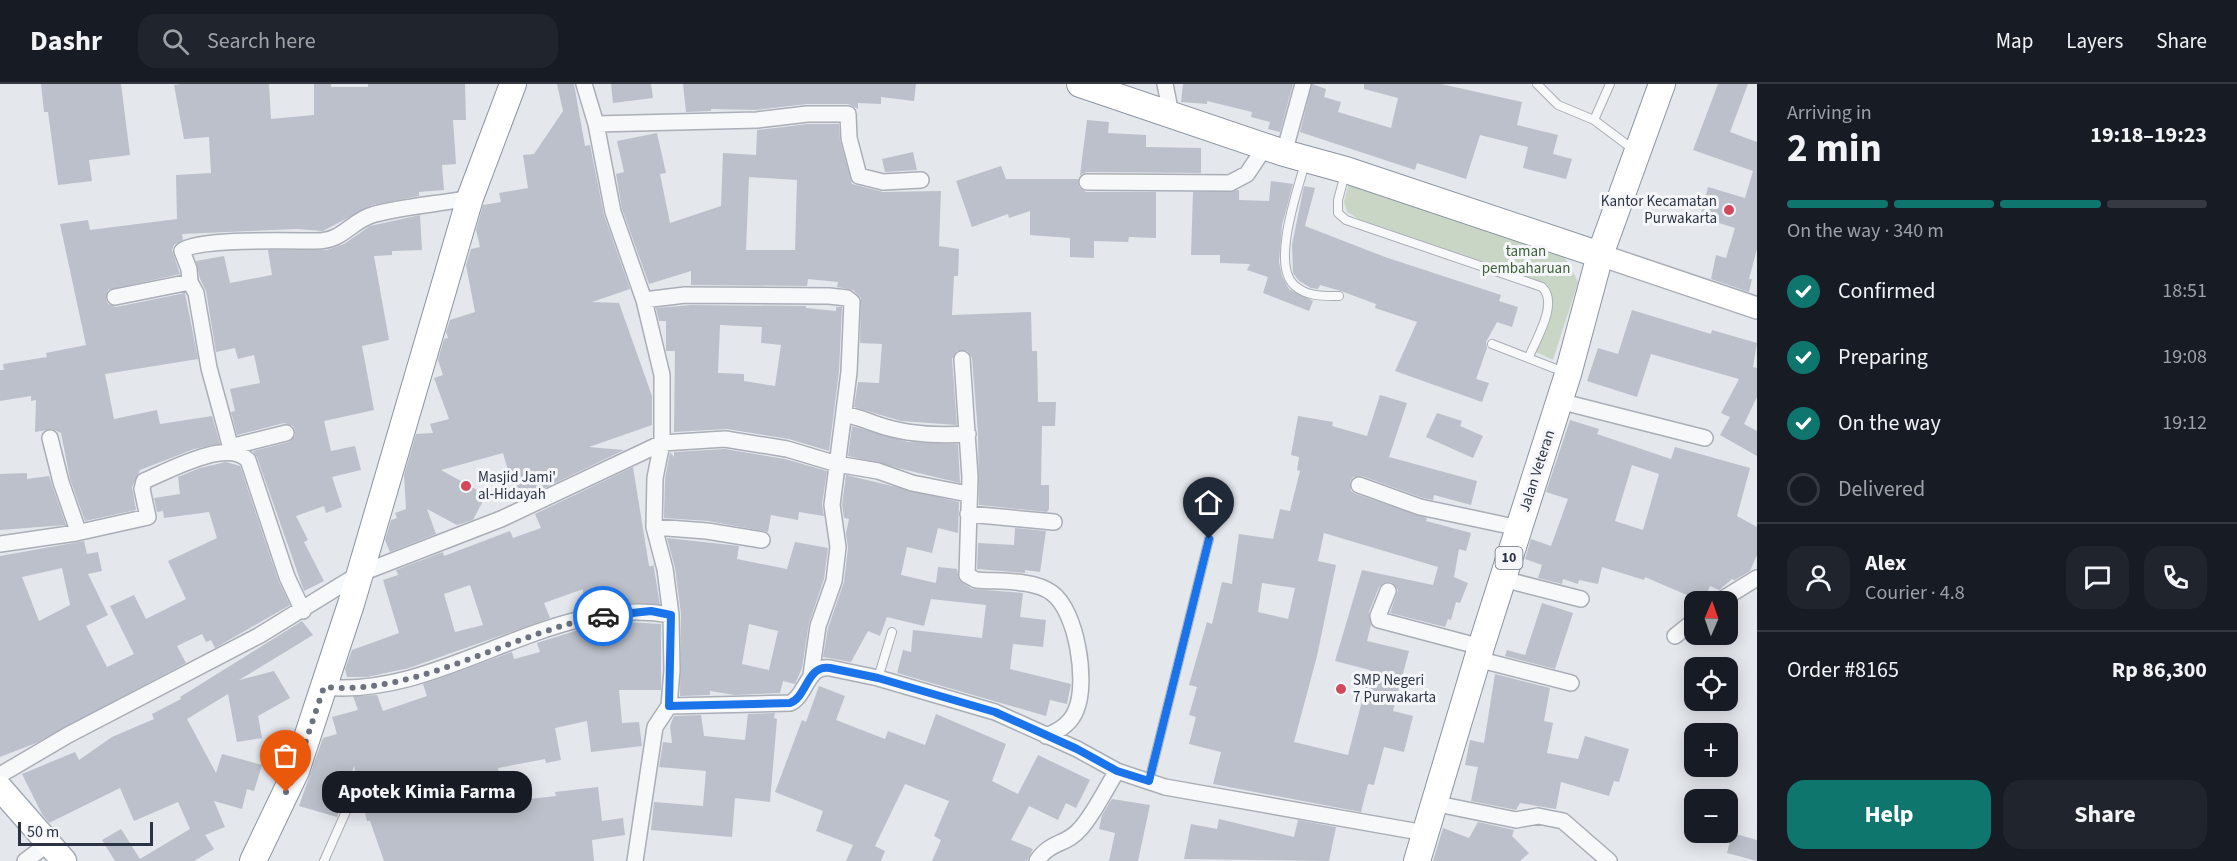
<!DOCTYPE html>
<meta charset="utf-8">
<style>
body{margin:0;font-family:"Source Sans 3",sans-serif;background:#20242c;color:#f1f3f6;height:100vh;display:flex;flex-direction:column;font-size:22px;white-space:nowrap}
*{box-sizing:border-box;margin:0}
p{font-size:20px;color:#9ea1a6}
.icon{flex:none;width:33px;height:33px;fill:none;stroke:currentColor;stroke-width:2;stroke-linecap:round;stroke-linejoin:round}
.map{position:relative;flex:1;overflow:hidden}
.details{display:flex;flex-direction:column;background:#171b24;width:480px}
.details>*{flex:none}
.needle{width:39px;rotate:2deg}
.fabs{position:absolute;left:1684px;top:507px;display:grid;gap:12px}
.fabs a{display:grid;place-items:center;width:54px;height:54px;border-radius:12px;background:#171b24;box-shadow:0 3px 15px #0003;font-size:30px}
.scale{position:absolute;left:18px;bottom:15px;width:135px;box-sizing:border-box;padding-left:6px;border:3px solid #2b3445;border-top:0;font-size:16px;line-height:21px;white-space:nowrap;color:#2b3445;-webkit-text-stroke:4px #f4f6f9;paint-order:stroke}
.pin{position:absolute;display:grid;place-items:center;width:51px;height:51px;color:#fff;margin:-62px -26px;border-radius:50% 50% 50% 0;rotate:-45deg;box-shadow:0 0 6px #0007}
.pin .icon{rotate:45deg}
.courier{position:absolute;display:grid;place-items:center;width:60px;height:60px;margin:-30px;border:4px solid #1a73e8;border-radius:50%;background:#fff;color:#222;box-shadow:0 2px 8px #0007}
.bubble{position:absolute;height:42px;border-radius:18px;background:#171b24;box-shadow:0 3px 15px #0003;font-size:20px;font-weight:700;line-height:42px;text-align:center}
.headline em{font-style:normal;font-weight:700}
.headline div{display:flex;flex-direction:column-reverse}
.headline{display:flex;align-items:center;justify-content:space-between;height:102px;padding:0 30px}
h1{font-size:39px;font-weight:700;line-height:45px}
.bar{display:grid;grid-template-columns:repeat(4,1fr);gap:9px 6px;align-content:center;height:72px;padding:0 30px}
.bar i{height:8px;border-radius:4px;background:#363941}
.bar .selected{background:#0f766e}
.bar p{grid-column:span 4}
.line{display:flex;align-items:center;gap:15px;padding:0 30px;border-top:2px solid #363941}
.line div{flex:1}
.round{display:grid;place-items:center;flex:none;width:63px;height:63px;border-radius:18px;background:#20242c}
ol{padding:0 30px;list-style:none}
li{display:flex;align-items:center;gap:18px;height:66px}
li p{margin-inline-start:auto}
li .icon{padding:6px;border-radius:50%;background:#0f766e;color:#fff;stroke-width:4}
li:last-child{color:#9ea1a6}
li i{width:33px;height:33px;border:3px solid #363941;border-radius:50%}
.primary-button{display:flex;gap:12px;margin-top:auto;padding:12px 30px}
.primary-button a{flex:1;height:69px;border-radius:18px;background:#0f766e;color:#fff;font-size:24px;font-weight:700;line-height:69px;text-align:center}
.primary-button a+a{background:#20242c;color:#f1f3f6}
header{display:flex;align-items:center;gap:36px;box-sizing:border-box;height:84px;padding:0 30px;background:#171b24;border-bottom:2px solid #363941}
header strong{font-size:28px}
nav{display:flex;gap:33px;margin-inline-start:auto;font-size:21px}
.search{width:420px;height:54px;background:#20242c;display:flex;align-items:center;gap:15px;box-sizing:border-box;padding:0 21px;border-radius:18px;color:#9ea1a6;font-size:22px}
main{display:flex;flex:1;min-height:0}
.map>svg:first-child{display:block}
</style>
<header>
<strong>Dashr</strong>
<div class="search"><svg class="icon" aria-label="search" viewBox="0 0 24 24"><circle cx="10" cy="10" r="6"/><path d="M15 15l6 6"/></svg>Search here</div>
<nav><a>Map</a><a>Layers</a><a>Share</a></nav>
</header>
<main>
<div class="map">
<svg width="1757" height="777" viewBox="0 0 1757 777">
<rect width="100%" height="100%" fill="#e4e7ec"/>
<path fill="#c9d6c5" d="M1349,99L1561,170L1568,178L1578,198L1553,276L1536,268C1544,247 1561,220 1547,200L1359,135L1347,128L1344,118Z"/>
<path fill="#bbc0ca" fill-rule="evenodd" d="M41,0H121L130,71L89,76L92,97L58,101L48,28H44Z
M181,0H269L271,35L314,31V0H331V3H368V0H465L466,36H453L456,80L442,81L444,106L419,108V112L372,121L323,147L297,145L182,150L183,156L174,161L172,166L180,190L108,206L106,215L108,220L116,223L185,209L198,275L105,290L114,335L157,326L160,340L212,332L220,360L194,365L140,386L132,403L136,426L85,437L70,395L61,349L52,345L35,348L36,316L31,317V312L0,317V286H4L3,280L47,273L46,269L86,261L60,140L88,136L90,146L177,135L176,91L211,89L209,53L184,55L174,1Z
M557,0H574L585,62L590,61L604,131L630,205L592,218L619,219L652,312V341L589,363L624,366L528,412L516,414L503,369L441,386L486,411L473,436L457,441L427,425L436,450L390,468L385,456L391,436L397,434L395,429L406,425L404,391L416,350L433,349L430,340L449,335L434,294L443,291L438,276L444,255L448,254L446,248L450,236L475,228L466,181L471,165L480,163L476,146L483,121L501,118L499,109L528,104L523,71L534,70L563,27Z
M611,0H651L653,14L613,19Z
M683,0H916L914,17L881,13V20L858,19V25L848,20H807L756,26L711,25V27L686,28Z
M1183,0H1293L1280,48L1268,45L1270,38L1251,33L1252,28L1207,17V20L1181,18Z
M1312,0L1326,5L1324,13L1341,18L1338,28L1391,44L1398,14L1364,5V0H1441L1522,18L1517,41L1558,51L1553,70L1572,75L1566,95L1523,84L1528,63L1480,51L1466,95L1417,79L1415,86L1300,48Z
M1718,0H1748L1730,48L1757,58V165L1749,195H1752L1749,208L1711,195L1716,171L1726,174L1735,144L1700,133L1708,103L1745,114L1753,87L1693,66Z
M1087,36L1109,38L1108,49L1146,51V63L1201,64V89L1087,88L1080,91Z
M808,40H839L840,56L852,100L883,108L941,107L939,162L959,165L958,192H954L952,231L1031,228L1032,267H1037L1038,318H1056L1055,342H1042L1041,401H1049V425L1047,428L979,421L978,349L972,274L967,267H957L952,275L957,341L901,337L854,323L858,298L879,299L882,260L860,259L861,214L853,206L837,203L838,198L808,195L807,202L691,201V187L649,200L622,125L616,90L624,88L617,57L657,49L666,89L660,90L670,139L721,122L723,69L756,71L757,46ZM749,93L797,96L795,166H746Z
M913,68L917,86L885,88L882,75Z
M1001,82L1006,95H1078L1079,103L1086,108H1156V154L1129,153L1128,158L1094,157V174L1070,173V154L1030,151V127L1009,134L1008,130L972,143L956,97Z
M1271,97L1293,100L1282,141L1279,178L1282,192L1289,205L1313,217L1309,227L1263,209L1268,193L1247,186L1250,180L1220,179V171H1191L1193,108L1239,106V116L1269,117Z
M1304,102L1315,104L1305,142L1385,173L1501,211L1499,217L1518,223L1512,243L1497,238L1486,258L1487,264L1476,295L1489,299L1482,318L1395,287L1417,238L1375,224L1376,220L1341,207L1320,201L1318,205L1311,204L1299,197L1293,189L1292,161Z
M420,131L422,166L392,167V171L374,172L389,256L362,262L374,326L324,337L331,367L355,362L361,386L332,393L342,423L326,429L324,422L296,432L308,456L304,458L324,497L304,507L257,373L253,367L289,358L295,352V346L293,342L284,339L237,351L231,328L235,327L230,305L260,299L254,271L238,275L235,264L216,268L206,207L200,195L196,177L224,172L230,199L272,191L268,166H327L344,160L370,142Z
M691,221L806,222V224L836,227V223H842L839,287L829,367L789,355L727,345L674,348L675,267H666V237H659L656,224ZM720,241L762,243L761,259L781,261L775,302L744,297V290L718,289Z
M1632,226L1711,250L1712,246L1757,259L1753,283L1757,284V313L1744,340L1757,347V372L1720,351L1730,333L1721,329L1739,295L1651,270L1637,313L1587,297L1598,264L1618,270Z
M1380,311L1407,319L1389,373L1477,397L1471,421L1434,411L1433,416L1423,414L1362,392L1353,393L1350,398L1351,407L1356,410L1427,434L1426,437L1471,449L1466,467L1459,465L1454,493L1468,499L1460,519L1456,518L1451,536L1448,535L1445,543L1390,529L1398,506L1391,498H1386L1379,503L1369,528L1371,541L1367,557L1409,567L1393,627L1413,632L1404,668L1384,663L1374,701L1368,700L1361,728L1213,700L1221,668L1189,660L1196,633L1189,631L1197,603L1189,601L1207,538L1212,540L1222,498L1232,500L1239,450L1273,455L1280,425L1290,427L1300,387L1297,386L1299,373L1291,371L1298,332L1333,338L1332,342L1367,352ZM1324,449L1438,483L1433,501L1362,486L1335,577L1370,586L1348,671L1294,658L1317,572L1336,481L1318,477ZM1262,499L1295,504L1288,535L1258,528Z
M1437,329L1462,337L1460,342L1483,352L1473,374L1426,353Z
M1570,336L1599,345L1597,350L1671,375L1675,363L1750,384L1737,432L1757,443V471L1750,487L1735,496L1732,495L1719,506L1710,502L1703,518L1645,493L1644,496L1602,483L1598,500L1579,496L1578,500L1563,495L1562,500L1538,494L1542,481L1525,475L1531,455L1551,462L1568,415L1546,408ZM1632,381L1659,390L1643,446L1615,437Z
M852,342L908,358L958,360L960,399L848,372Z
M725,365L785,375L827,387L822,420L824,432L799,428L798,436L771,431L768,448L708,437L664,434L665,395L670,368L674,373V368Z
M226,378L240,382L278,496L290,521L215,564L211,556L206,558L202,550L177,562L186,579L36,659L0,673V472L84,457L87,470L98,468L102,487L88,490L108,531L86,542L107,583L134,570L110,522L134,511L146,535L186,515L168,477L217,454L209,428L164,434L163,427L157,428L154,414L180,410L178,393L200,384ZM62,484L70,521L39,537L22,493Z
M633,383L649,482H653V478L660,521L625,519L583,525V505L544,519L550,534L409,584L367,593H347L345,585L352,566L399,549L383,496L398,491L396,486L443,468L444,472L510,447L513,454L541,444L535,430ZM470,501L483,541L455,548L444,510Z
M27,389V395L49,392L66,441L0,446V390Z
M846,391L959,418L958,449L938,444L932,469L907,463L901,491L936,499L938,483L957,485L959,496L972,505L1023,509L1020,533L1046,536L1043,563L1013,560L1010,585L1071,600L1067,620L1050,616L1046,632L897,589L903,566L911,568L913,546L982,554L986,521L931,515L924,542L887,533L880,552L868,547L851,578L823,573L828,544L844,498L848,464L846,449L849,435L844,434L842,421Z
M1015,444L1046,447L1040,488L1025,486V489L977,485L978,459L1014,461Z
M667,454L739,462L737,475L787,485L795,458L828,464L824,495L809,539L802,584L795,600L783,597L780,609L735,611L710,607V611L680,612L681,530L675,484ZM749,540L778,547L769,586L742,580Z
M1542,519L1573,529L1555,585L1505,572L1507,566L1525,571Z
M302,537L313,551L239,596L274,587L290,614L258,632L262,654L237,658L228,610L187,635L216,689L222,670L262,681L254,707L247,705L242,725L214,717L225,743L205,751L214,765L194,777H115L102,756L121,745L140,775L190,745L178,718L134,737L120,704L49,739L42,730L22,690L75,668L79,676L112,653L154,635L152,630L181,615L180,613Z
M627,538L661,540V606H619L622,639L639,638L642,662L591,668L587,637L555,644L561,676L546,679L545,675L498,684L499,690H496L501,718L556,712L555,708L598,703L602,737L623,734L625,751L592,756L594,777H384L370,737H367L354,682L337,733L299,722L323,654L337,650L332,633L358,626L353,612L377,611L383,627L427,612L423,600L512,568L514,575L540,568L537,559L543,557L585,544Z
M1495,590L1550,604L1544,637L1553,639L1547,669L1578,675L1585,652L1629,665L1619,698L1614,697L1609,712L1561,698L1556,725L1520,719L1516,726L1471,717L1478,683L1465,681L1470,656L1484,659Z
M819,602L845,612L836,636L885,655L888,647L925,661L936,630L1006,660L992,697L1018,710L1038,671L1090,696L1076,724L1066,719L1058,736L1029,722L1011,756L1033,765L1027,777H932L941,756L934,752L949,717L905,700L875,762L885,767L881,777H846L853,761L816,747L823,727L775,708L802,636L806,638Z
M775,629L774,634L777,635L770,718L735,714L732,753L651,746L654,718L703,722L706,687L659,683L663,658L672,659L670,642L674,632L701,631L704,652L745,656L748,630Z
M1112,715L1150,721L1138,777H1109L1115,749L1099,745L1102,731Z
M1219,735L1294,753L1298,736L1336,743L1329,777L1184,775L1191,740L1217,745Z
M1478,738L1514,746L1512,752L1529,769L1520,777H1433L1443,744L1469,754Z
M1732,749L1757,756V777L1727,769Z"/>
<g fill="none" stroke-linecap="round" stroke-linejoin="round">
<g stroke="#a9aeb7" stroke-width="10">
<path id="service" d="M1537,0L1558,21L1594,36L1634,66
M1594,36L1610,0
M1305,79C1298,105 1271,180 1294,201C1307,213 1323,212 1339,212
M1345,90L1338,116V129L1346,136L1542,203C1559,219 1536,255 1529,273
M1492,260L1564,288
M878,594L892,548
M1149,697L1209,455
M324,777L355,707"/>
</g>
<g stroke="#a9aeb7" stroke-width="18">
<path id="minor" d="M584,0L596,40L613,128L644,216L662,291V359L655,394L654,443L665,485L671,531L672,586L669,622L655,643L635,777
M1165,0L1171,30
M596,40L757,36L807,30H848L849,54L859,92L883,98L921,96
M1284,69L1303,0
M1087,98L1230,99L1247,90L1265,63
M190,198L196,209L209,284L232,368
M115,213L190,198L189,185L182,167C196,154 291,157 314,157C344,158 349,137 375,130C406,122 439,120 470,114
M644,216L685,211L829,212L847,214L852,218L849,288L832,421L838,463L834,497L818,542L811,591
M962,275L970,393L967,491L976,496C999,498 1033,495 1052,509C1077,527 1088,599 1076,626C1071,640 1059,647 1046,652
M1559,317L1705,354
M845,331C857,332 864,336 876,340C906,351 937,352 968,350
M230,363L286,349
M1359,401L1420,423L1519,444
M968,430L1054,438
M654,443L707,447L762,456
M76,449L148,433L142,405L144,397C168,387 227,354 248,376L287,493L303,527
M0,460L76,449V441L61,398L50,354
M1503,495L1581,515
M1388,507L1378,532L1379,536L1481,563
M1718,518L1757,494
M1675,552L1695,536
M1477,575L1571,599
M324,603C444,615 550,509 671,531
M669,622L790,619C806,613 807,580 830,584L878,594L995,628L1077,665L1117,687L1165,703L1425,749
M0,691L68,651L260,551L359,490L501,435L662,359L725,355L787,365L837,380L878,387L912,399L968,410
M1433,719L1516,736L1538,732L1563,737L1609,777
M25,777L49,759
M1037,777C1051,756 1066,762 1081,744C1095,728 1105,706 1117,687"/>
</g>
<g stroke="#a9aeb7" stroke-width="24">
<path id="secondary" d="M1600,171L1757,224"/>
</g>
<g stroke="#a3abb8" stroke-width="27">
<path id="primary" d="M0,704L64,777"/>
</g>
<g stroke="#8b94a3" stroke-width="28">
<path id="trunk" d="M1080,0L1284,69L1346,86L1600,171
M253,777L296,687L351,520L470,114L513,0
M1417,777L1481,563L1568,290L1600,171L1662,0"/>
</g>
<use href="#service" stroke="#f7f8fa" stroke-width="8"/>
<use href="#minor" stroke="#f7f8fa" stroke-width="15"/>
<use href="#secondary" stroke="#fff" stroke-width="21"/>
<use href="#primary" stroke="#fff" stroke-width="24"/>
<use href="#trunk" stroke="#fff" stroke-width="26"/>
</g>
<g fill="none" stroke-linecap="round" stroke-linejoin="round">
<path stroke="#6c737f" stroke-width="6" stroke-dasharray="0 10.8" d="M286,708L296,687L324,603C415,613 512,548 603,532"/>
<path stroke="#1a73e8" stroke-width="8" d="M603,532L651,527L671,531L669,622L790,619C807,613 807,580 830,584L878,594L995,628L1077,665L1117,687L1149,697L1209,455"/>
</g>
<g fill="#d1495b" stroke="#f4f6f9" stroke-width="2">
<circle cx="1729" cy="126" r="6"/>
<circle cx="466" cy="402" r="6"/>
<circle cx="1341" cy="605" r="6"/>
</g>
<g text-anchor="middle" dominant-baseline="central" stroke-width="6" stroke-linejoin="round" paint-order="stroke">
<rect fill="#f4f6f9" stroke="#676e7b" stroke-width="1.5" x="1495.5" y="463" width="27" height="22" rx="4.5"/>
<g font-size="14" font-weight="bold" fill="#2b3445">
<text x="1509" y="474">10</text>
</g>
<g font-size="15" fill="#2b3445" stroke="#f4f6f9" text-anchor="start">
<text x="1717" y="117" text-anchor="end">Kantor Kecamatan<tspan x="1717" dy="17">Purwakarta</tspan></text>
<text x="478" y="393">Masjid Jami'<tspan x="478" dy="17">al-Hidayah</tspan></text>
<text x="1353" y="596">SMP Negeri<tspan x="1353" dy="17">7 Purwakarta</tspan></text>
</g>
<g font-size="15" fill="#3f6138" stroke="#f4f6f9">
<text x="1526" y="167">taman<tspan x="1526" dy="17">pembaharuan</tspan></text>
</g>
<g font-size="15" fill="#2b3445" stroke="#f4f6f9">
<text transform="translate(1537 387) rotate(-72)">Jalan Veteran</text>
</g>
</g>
</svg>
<div class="fabs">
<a><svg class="needle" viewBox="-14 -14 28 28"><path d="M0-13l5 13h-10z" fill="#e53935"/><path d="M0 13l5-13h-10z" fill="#9ea1a6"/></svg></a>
<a><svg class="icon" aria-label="locate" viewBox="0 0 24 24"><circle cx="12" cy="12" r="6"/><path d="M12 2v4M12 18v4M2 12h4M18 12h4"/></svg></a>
<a>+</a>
<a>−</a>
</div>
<div class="scale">50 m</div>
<div class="pin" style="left:286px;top:708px;background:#ea580c"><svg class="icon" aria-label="bag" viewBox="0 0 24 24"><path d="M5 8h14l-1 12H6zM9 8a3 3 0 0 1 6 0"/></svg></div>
<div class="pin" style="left:1209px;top:455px;background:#1f2937"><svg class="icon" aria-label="home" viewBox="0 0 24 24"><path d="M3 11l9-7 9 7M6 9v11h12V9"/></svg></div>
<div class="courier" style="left:603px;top:532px"><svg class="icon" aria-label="car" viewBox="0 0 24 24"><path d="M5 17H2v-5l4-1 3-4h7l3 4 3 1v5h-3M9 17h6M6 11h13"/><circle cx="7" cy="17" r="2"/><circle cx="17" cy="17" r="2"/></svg></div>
<div class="bubble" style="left:322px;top:687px;width:210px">Apotek Kimia Farma</div>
</div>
<section class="details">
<div class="headline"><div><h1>2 min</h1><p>Arriving in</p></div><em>19:18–19:23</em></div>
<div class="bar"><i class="selected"></i><i class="selected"></i><i class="selected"></i><i></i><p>On the way · 340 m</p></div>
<ol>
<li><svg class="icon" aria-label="check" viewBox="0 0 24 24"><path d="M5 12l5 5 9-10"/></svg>Confirmed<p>18:51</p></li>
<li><svg class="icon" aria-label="check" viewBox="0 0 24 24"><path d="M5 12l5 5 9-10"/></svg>Preparing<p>19:08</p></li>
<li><svg class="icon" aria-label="check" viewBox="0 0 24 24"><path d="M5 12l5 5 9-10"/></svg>On the way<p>19:12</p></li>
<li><i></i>Delivered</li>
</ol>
<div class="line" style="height:108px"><a class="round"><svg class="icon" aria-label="person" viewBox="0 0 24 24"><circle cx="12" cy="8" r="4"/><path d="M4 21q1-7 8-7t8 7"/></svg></a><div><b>Alex</b><p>Courier · 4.8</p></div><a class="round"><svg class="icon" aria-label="chat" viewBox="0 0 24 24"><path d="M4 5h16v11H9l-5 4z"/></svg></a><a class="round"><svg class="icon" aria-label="phone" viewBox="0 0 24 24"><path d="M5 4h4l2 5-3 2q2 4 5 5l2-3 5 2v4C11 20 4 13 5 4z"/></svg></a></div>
<div class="line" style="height:78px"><div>Order #8165</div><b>Rp 86,300</b></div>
<div class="primary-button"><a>Help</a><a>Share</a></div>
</section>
</main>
